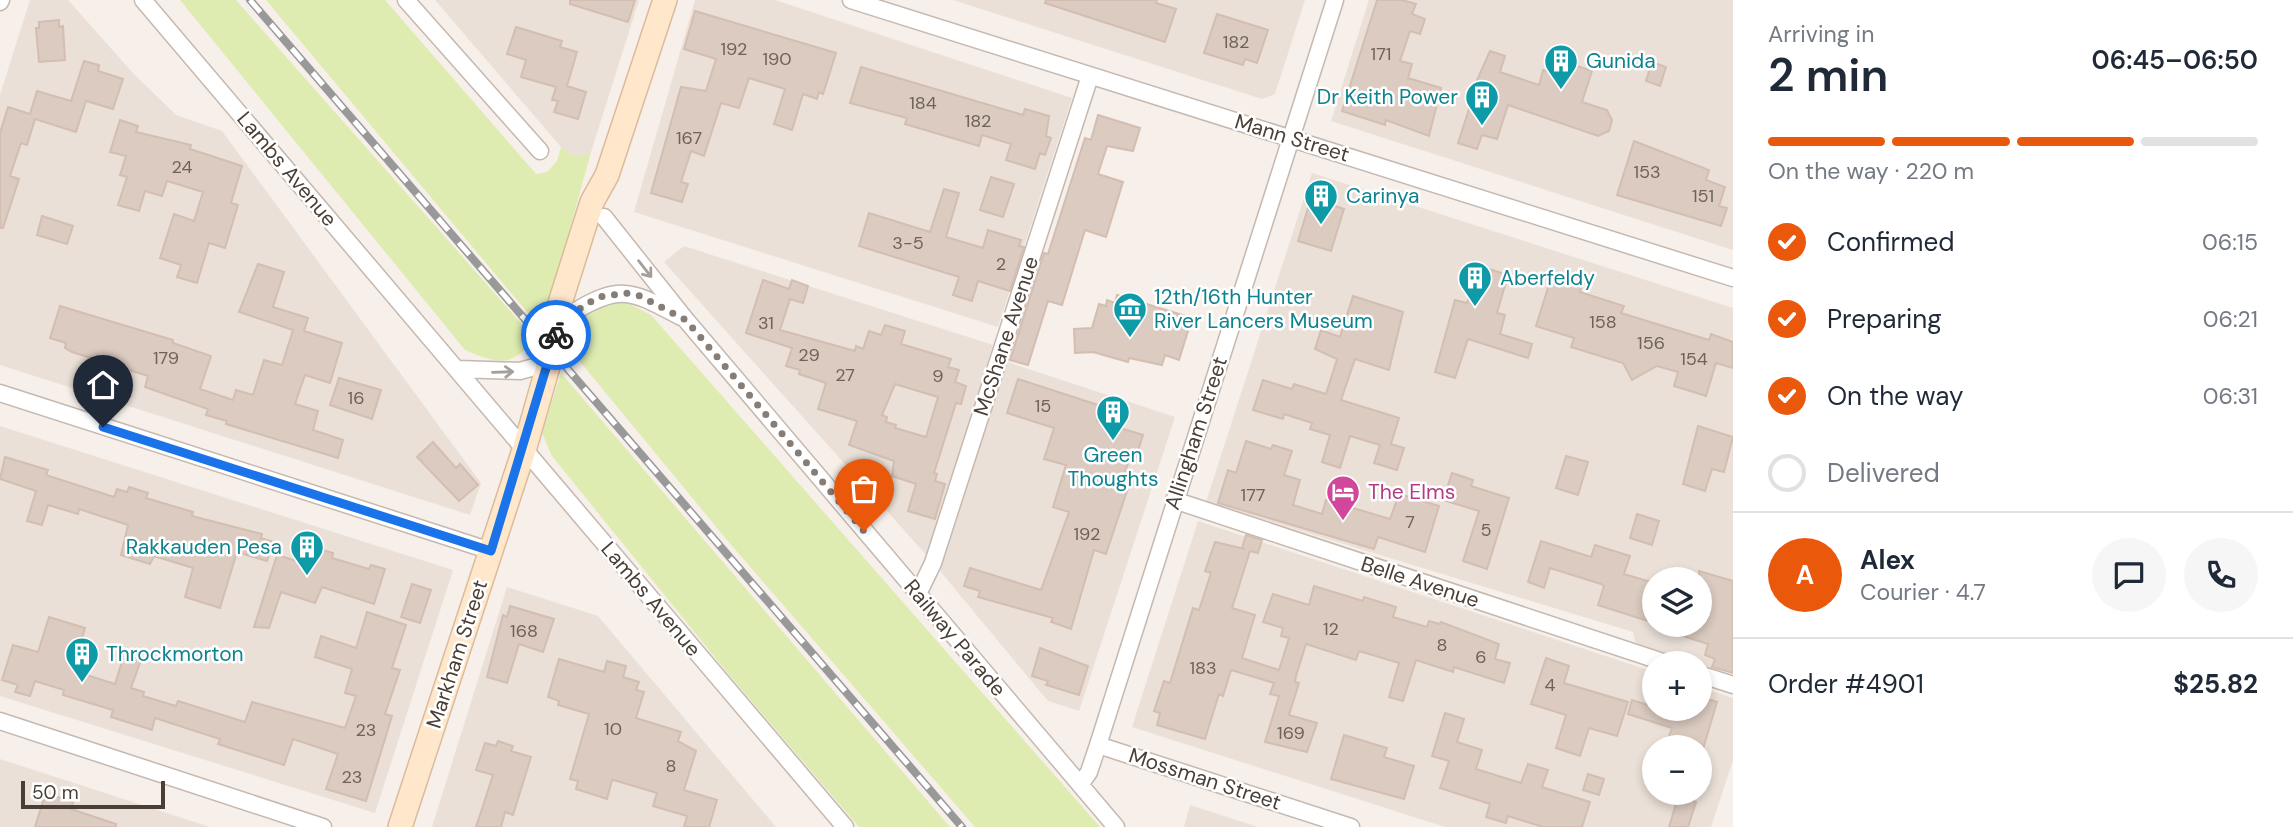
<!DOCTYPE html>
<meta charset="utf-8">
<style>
body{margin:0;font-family:"DM Sans",sans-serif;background:#f6f6f7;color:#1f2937;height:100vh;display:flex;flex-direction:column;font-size:26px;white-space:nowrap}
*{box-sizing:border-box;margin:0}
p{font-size:23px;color:#747a83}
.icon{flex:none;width:38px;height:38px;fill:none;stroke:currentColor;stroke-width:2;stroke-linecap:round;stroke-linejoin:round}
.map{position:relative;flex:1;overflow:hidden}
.panel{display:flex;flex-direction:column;background:#fff;width:560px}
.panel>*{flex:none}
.fabs{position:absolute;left:1642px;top:567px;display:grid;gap:14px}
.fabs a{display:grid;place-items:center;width:70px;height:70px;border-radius:50%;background:#fff;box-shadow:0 4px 10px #0003;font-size:35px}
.scale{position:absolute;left:21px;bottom:18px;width:144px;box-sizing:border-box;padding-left:7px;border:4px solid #4a3f37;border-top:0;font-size:19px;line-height:24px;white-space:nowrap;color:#4a3f37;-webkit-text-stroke:5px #fff;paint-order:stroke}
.pin{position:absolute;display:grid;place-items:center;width:60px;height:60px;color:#fff;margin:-72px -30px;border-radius:50% 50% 50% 0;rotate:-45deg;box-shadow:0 0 7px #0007}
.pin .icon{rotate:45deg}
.courier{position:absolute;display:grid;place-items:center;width:70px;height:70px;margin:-35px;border:5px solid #1a73e8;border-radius:50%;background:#fff;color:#222;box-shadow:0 2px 9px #0007}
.overview em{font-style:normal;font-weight:600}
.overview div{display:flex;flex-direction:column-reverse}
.overview{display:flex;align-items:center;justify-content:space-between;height:119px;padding:0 35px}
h1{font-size:46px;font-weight:600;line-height:52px}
.bar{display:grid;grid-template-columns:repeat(4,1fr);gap:10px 7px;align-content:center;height:84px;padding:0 35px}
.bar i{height:9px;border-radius:5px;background:#e0e1e3}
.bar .selected{background:#ea580c}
.bar p{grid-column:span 4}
.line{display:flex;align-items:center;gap:18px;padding:0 35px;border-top:2px solid #e0e1e3}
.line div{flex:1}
.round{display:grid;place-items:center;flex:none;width:74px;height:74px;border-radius:37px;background:#f6f6f7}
ol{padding:0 35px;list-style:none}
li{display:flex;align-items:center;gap:21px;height:77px}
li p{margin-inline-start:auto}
li .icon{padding:7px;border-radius:50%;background:#ea580c;color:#fff;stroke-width:4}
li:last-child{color:#747a83}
li i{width:38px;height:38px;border:4px solid #e0e1e3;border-radius:50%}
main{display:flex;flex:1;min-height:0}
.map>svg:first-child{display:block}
</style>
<main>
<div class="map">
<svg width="1733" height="827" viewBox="0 0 1733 827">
<rect width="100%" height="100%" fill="#f6efea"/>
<path fill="#eae0d8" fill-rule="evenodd" d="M30,0H68L133,73L176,115L222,131L481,483L470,515L0,365V95Z
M435,0H639L591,152L581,157L568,154L561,147Z
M695,0H775L1072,98L998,327L634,212Z
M953,0H1305L1275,94L1262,99Z
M1369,0H1733V250L1331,121Z
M1312,173L1733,308V674L1636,644L1633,632L1206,502ZM1654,579H1699V625H1654Z
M684,246L993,345L929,558L664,262Z
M1007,362L1175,417L1079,711L1048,701L940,571Z
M0,426L453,570L375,813L0,696Z
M1198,521L1654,672V709H1699V687L1733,698V760L1711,827H1445L1132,727ZM1654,747H1699V793H1654Z
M507,587L598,616L776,827H432Z
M0,759L210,827H0Z
M1190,805L1258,827H1184Z"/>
<path fill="#deecb1" d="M180,0H236L535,339C510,368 499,364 465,350Z
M266,0H385L536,174L547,172L557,161L561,147C571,157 579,158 591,152L542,330Z
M610,302L628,303L651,315L1100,827H975L727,540L568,347C578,324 586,310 610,302Z
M561,373L950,827H859L730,676L552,456L542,433Z"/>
<path fill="#dbcbc1" stroke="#d3beb1" stroke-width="2" fill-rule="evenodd" d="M570,0H635L628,22L570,4Z
M1046,0H1157L1156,3L1176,9L1165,42L1045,3Z
M1377,0H1402L1416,4L1412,14L1425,19L1420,34L1410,31L1400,61L1412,64L1408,78L1441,88L1429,136L1386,120L1385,125L1342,111Z
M695,11L836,53L823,94L819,92L817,99L803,94L792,130L774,124L785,89L749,78L739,108L721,103L704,156L691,151L681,182L688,184L682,202L651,193L681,87L706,91L716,59L684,49Z
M1217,14L1268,30L1257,63L1245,59L1243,65L1204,53Z
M59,20V27L63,26L65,60L39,62L36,28H39V22Z
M516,27L562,41L560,47L577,52L567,86L586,92L578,119L554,112L558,101L552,100L556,87L521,77L526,60L507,54Z
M1490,51L1505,56L1500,72L1539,85L1543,70L1563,76L1568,63L1592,71L1582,102L1607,110L1612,120L1609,131L1598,136L1508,105L1497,139L1482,135L1477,149L1458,143L1469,109L1475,111L1484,83L1477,80Z
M84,61L99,65L98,71L123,79L113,109L86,101L76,132L35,119L27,145L21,143L10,176L19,179L3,228H0V133L8,107L30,114L37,91L71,101Z
M1652,62L1666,67L1660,86L1646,81Z
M861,67L1023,115L1025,109L1049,116L1046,136L1051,138L1045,155L1040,153L1035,169L1006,160L1011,144L982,135L979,146L905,124L907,118L850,103Z
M1098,115L1140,128L1133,151L1107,146L1098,174L1123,182L1106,237L1085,230L1062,305L1048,301L1028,365L1010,360L1044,253L1048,254L1085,138L1091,140Z
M120,120L138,126L136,132L191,145L190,149L242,166L231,203L238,205L225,248L209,243L197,283L177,277L181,265L160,258L174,214L194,221L203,192L167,181L162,196L145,191L139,211L118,205L127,177L120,175L126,156L110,152Z
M1634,141L1709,170L1706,180L1725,187L1719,206L1727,208L1721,226L1617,195Z
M991,177L1014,184L1003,217L980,210Z
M944,189L959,193L946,237L983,248L988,230L1021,240L1019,246L1024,247L1010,291L978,281L972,301L953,295L959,277L859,246L869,213L930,232Z
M1322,202L1344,209L1331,251L1298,241L1308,208L1319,211Z
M42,216L73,226L67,244L37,235Z
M258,264L284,272L273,307L308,318L304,331L342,343L330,383L305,375L295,404L318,411L313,430L343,440L338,458L226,424L227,421L206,415L208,409L145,387L148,376L72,352L65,348L66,343L50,338L60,306L173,340V343L211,356L200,389L233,400L236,390L253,395L264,360L282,365L293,330L239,312Z
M1479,266L1508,275L1497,313L1505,315L1500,334L1532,344L1528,358L1468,339L1455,378L1435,372L1455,300L1467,303Z
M1551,278L1581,287L1580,292L1624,306L1621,313L1709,340L1711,334L1733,342V368L1716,363L1706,396L1674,386L1678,372L1657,366L1632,380L1623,363L1571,347L1574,338L1536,326Z
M763,280L789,289L792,280L808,286L803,303L790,299L780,330L855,351L856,346L863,349L869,331L881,335L885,325L905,331L901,344L951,359L948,367L959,370L955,382L966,386L961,404L956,403L934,473L937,474L935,481L945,484L935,519L908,511L916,484L892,476L894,461L849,445L857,421L818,409L826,383L799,374L800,370L786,366L792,348L746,333ZM895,384L938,397L926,437L895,428L896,425L886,422L887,417L882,415Z
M1117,295L1192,318L1179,360L1165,355L1162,365L1129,358L1128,362L1093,352L1075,353L1074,329L1092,328L1099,304L1106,306L1107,300L1115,303Z
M1353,296L1403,312L1389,370L1355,359L1341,400L1399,418L1391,444L1404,448L1397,470L1374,463L1380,445L1350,436L1340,468L1322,462L1330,435L1310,429L1312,423L1284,414L1283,419L1253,410L1263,380L1292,389L1294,384L1326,394L1337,359L1315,349L1321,330L1340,337Z
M339,378L381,390L372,419L330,405Z
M1018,379L1101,406L1097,421L1143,435L1135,460L1130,458L1120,486L1128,488L1106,554L1094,550L1071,629L1051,622L1053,618L978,597L980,591L964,586L970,568L1041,590L1069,512L1053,507L1066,465L1044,459L1054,428L1007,413Z
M1698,426L1733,437L1724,472L1712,469L1705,491L1683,484Z
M1246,441L1271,449L1273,445L1292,451L1284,475L1300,480L1293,505L1322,514L1326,500L1390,519L1399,494L1439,506L1425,552L1378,537L1374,549L1218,503L1228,470L1236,473Z
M433,442L456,468L460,464L478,485L459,501L417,457Z
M1566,456L1588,462L1578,495L1556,488Z
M5,457L48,470L46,475L114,497L117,489L127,492L129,487L148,493L146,498L193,512L192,516L262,534L261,538L273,542L267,561L237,552L220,608L185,597L193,568L154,556L150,564L121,555L128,525L79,509L78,514L48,505L42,525L27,521L36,491L0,479Z
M1452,473L1473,480L1471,486L1509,498L1487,569L1463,561L1479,511L1443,500Z
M1637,514L1659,521L1652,545L1630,538Z
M1246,535L1262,540L1258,553L1250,551L1232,608L1255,615L1242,658L1279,670L1289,638L1281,636L1283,628L1263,622L1273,594L1309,605L1314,586L1363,601L1364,597L1396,607L1393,617L1427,627L1429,621L1440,624L1441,622L1499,644L1495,659L1510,663L1504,683L1454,667L1453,672L1416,660L1403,701L1389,697L1399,663L1359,651L1356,660L1306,644L1296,676L1295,682L1299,683L1289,715L1317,723L1307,752L1265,742L1279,696L1270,694L1274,683L1231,670L1223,696L1219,694L1205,739L1157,725L1160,713L1154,711L1164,681L1170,683L1193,608L1199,610L1211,573L1205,571L1215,542L1245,549L1242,548Z
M1541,541L1591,557L1595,545L1630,556L1624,574L1654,583V623L1598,605L1604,586L1601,584L1550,568L1544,588L1528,582Z
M315,548L333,553L332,558L369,569L371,565L385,569L374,604L322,587L315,603L281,592L269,628L254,627L277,555L310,565Z
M1699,571L1733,581V673L1712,667L1715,659L1705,655L1708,644L1658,628V625H1699Z
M412,584L431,590L420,623L401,617Z
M510,606L554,619L543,652L519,644L507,683L487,677L503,615L507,617Z
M367,612L406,625L392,668L400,670L385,714L392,716L366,801L326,789L338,754L293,739L284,765L218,744L220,739L155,718L152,730L111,717L113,710L63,695L64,690L35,681L30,696L15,692L18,685L2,680L13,645L38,652L49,617L85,628L75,663L79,665L77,672L115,684L124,655L141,660L131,688L144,692L143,696L176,706L178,701L245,722L252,702L345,728L356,696L345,693L352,669L315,657L321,636L356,648Z
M1040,648L1088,666L1079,695L1046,685L1048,681L1032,676Z
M1546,658L1569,666L1564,683L1628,702L1617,736L1589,728L1580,756L1556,748L1566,715L1531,704Z
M559,659L604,672L607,661L626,666L623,677L639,682L636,690L644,692L636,718L681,732L678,741L696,751L684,790L717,800L709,827H684L687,816L653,806L657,793L617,781L612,780L607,799L576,789L578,781L570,779L589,714L558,705L559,701L548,697Z
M1699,696L1717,702L1703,749L1665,747L1672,728L1628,714L1632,700L1676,714L1678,709H1699Z
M1445,713L1464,719L1457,742L1482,750L1476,769L1521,783L1528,764L1548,770L1542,787L1590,802L1582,827H1543L1508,816L1506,823L1486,817L1490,804L1440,788L1449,761L1432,756Z
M1344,735L1387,748L1384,757L1414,766L1404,799L1331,779Z
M498,741L513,746L511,751L531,757L513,815L505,812L501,827H476L493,775L476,770L485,743L496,746Z
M1588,774L1604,779L1599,795L1583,790Z
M52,795L73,802L71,809L116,824V827H35L44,798L51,800Z
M1678,797L1696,802L1688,827H1669Z"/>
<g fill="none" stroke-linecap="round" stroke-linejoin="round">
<g stroke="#c5b8af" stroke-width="19">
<path id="street" d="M143,0L845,827
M406,0L540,151
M851,0L1733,278
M0,2L1,0
M604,217L686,320L1116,827
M574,312C622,282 635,293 681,317
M458,369L520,371L548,363
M0,393L491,551
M1174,500L1666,663
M918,594L933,563L1090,76
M1699,674L1733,685
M0,721L323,827
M1098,745L1351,827
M1080,785L1089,772L1098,745L1335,0"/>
</g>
<g stroke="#dbbb9a" stroke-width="26">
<path id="secondary" d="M400,827L525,447L561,321L560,303L592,202L607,175L665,0"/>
</g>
<use href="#street" stroke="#fff" stroke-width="16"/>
<use href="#secondary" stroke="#ffe7cb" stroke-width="23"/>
<g stroke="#999" stroke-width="8">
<path id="rail" d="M250,0L962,827"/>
</g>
<use href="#rail" stroke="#fff" stroke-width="5" stroke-dasharray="16" stroke-linecap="butt"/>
</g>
<defs><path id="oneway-shaft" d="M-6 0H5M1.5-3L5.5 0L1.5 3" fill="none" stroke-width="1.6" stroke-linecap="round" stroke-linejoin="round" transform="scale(1.75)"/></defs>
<g stroke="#a49f9b">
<use href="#oneway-shaft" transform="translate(645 269) rotate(52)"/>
<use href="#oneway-shaft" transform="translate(503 372) rotate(-2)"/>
</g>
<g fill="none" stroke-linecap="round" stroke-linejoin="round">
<path stroke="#867d76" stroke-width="7" stroke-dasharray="0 12.6" d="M556,335L561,321L598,297L626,293L640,296L686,320L864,531"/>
<path stroke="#1a73e8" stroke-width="9" d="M103,427L491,551L556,335"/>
</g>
<defs>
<g id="building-pin" transform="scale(1.75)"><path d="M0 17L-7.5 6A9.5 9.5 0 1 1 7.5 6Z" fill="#0f9aa8" stroke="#fff"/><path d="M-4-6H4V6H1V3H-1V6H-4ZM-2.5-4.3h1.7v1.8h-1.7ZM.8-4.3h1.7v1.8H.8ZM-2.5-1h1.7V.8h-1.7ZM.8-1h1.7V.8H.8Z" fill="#fff"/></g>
<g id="museum-pin" transform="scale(1.75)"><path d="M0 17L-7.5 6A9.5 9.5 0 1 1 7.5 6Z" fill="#0f9aa8" stroke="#fff"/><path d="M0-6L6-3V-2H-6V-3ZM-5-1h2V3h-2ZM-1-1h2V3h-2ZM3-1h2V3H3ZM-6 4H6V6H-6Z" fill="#fff"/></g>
<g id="hotel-pin" transform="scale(1.75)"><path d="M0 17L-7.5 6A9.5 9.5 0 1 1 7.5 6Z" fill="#d1479c" stroke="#fff"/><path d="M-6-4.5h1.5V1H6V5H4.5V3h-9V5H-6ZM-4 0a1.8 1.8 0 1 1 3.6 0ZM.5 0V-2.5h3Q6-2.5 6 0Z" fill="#fff"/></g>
</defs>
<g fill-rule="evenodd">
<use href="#building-pin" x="1561" y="61"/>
<use href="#building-pin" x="1482" y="97"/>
<use href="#building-pin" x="1321" y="196"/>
<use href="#building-pin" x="1475" y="278"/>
<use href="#museum-pin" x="1130" y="309"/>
<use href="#building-pin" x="1113" y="412"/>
<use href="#hotel-pin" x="1343" y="492"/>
<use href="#building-pin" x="307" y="547"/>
<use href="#building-pin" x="82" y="654"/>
</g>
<g text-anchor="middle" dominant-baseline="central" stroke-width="5" stroke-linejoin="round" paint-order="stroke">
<g font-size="18" fill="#6e625a">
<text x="1236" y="42">182</text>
<text x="734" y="49">192</text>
<text x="1381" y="54">171</text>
<text x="777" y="59">190</text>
<text x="923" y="103">184</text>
<text x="978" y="121">182</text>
<text x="689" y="138">167</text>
<text x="182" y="167">24</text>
<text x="1647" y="172">153</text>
<text x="1703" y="196">151</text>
<text x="908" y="243">3-5</text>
<text x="1001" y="264">2</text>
<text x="1603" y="322">158</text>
<text x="766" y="323">31</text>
<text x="1651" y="343">156</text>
<text x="809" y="355">29</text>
<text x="166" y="358">179</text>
<text x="1694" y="359">154</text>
<text x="845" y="375">27</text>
<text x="938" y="376">9</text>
<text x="356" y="398">16</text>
<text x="1043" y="406">15</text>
<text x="1253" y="495">177</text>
<text x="1410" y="522">7</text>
<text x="1486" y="530">5</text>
<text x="1087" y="534">192</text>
<text x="1331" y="629">12</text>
<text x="524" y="631">168</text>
<text x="1442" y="645">8</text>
<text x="1481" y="657">6</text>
<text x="1203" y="668">183</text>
<text x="1550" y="685">4</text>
<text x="613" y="729">10</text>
<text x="366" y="730">23</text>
<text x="1291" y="733">169</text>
<text x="671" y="766">8</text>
<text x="352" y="777">23</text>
</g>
<g font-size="21" fill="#0d838f" stroke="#fff" text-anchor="start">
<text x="1586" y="61">Gunida</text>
<text x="1458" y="97" text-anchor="end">Dr Keith Power</text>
<text x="1346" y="196">Carinya</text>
<text x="1500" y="278">Aberfeldy</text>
<text x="1154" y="297">12th/16th Hunter<tspan x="1154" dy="24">River Lancers Museum</tspan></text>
<text x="1113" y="455" text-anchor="middle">Green<tspan x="1113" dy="24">Thoughts</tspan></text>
<text x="282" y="547" text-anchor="end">Rakkauden Pesa</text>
<text x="106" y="654">Throckmorton</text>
</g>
<g font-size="21" fill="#4a3f37" stroke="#fff">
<text transform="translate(1292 138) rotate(17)">Mann Street</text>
<text transform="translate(287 169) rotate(50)">Lambs Avenue</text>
<text transform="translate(1006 336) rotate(-72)">McShane Avenue</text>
<text transform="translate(1196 433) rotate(-72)">Allingham Street</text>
<text transform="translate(1420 582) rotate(18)">Belle Avenue</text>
<text transform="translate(651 599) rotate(50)">Lambs Avenue</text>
<text transform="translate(955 638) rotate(50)">Railway Parade</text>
<text transform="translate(457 654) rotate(-72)">Markham Street</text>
<text transform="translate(1205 779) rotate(18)">Mossman Street</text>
</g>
<g font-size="21" fill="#b23c85" stroke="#fff" text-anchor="start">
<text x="1368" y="492">The Elms</text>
</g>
</g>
</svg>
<div class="fabs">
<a><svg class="icon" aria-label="layers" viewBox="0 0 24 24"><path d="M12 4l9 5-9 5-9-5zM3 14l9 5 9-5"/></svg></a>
<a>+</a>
<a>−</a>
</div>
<div class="scale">50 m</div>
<div class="pin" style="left:864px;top:531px;background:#ea580c"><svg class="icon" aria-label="bag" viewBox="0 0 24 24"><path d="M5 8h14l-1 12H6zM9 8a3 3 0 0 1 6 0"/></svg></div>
<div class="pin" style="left:103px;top:427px;background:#1f2937"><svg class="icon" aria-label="home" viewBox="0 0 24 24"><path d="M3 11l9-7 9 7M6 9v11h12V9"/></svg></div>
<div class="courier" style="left:556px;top:335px"><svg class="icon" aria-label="bike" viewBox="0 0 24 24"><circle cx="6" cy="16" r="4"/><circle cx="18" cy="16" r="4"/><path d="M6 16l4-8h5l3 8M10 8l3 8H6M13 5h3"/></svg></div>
</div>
<section class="panel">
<div class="overview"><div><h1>2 min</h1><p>Arriving in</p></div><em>06:45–06:50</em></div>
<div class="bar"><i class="selected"></i><i class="selected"></i><i class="selected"></i><i></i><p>On the way · 220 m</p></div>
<ol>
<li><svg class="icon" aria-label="check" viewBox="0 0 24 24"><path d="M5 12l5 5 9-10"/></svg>Confirmed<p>06:15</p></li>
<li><svg class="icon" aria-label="check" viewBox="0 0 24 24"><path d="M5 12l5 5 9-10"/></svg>Preparing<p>06:21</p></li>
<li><svg class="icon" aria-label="check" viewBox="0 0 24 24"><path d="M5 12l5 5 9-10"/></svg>On the way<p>06:31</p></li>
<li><i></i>Delivered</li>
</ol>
<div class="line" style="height:126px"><b class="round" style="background:#ea580c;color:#fff">A</b><div><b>Alex</b><p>Courier · 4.7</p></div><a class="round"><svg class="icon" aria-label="chat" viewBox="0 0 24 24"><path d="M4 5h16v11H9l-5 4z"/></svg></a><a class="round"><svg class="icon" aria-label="phone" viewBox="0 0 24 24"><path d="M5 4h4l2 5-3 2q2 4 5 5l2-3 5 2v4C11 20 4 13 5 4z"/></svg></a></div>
<div class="line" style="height:91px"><div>Order #4901</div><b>$25.82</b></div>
</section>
</main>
